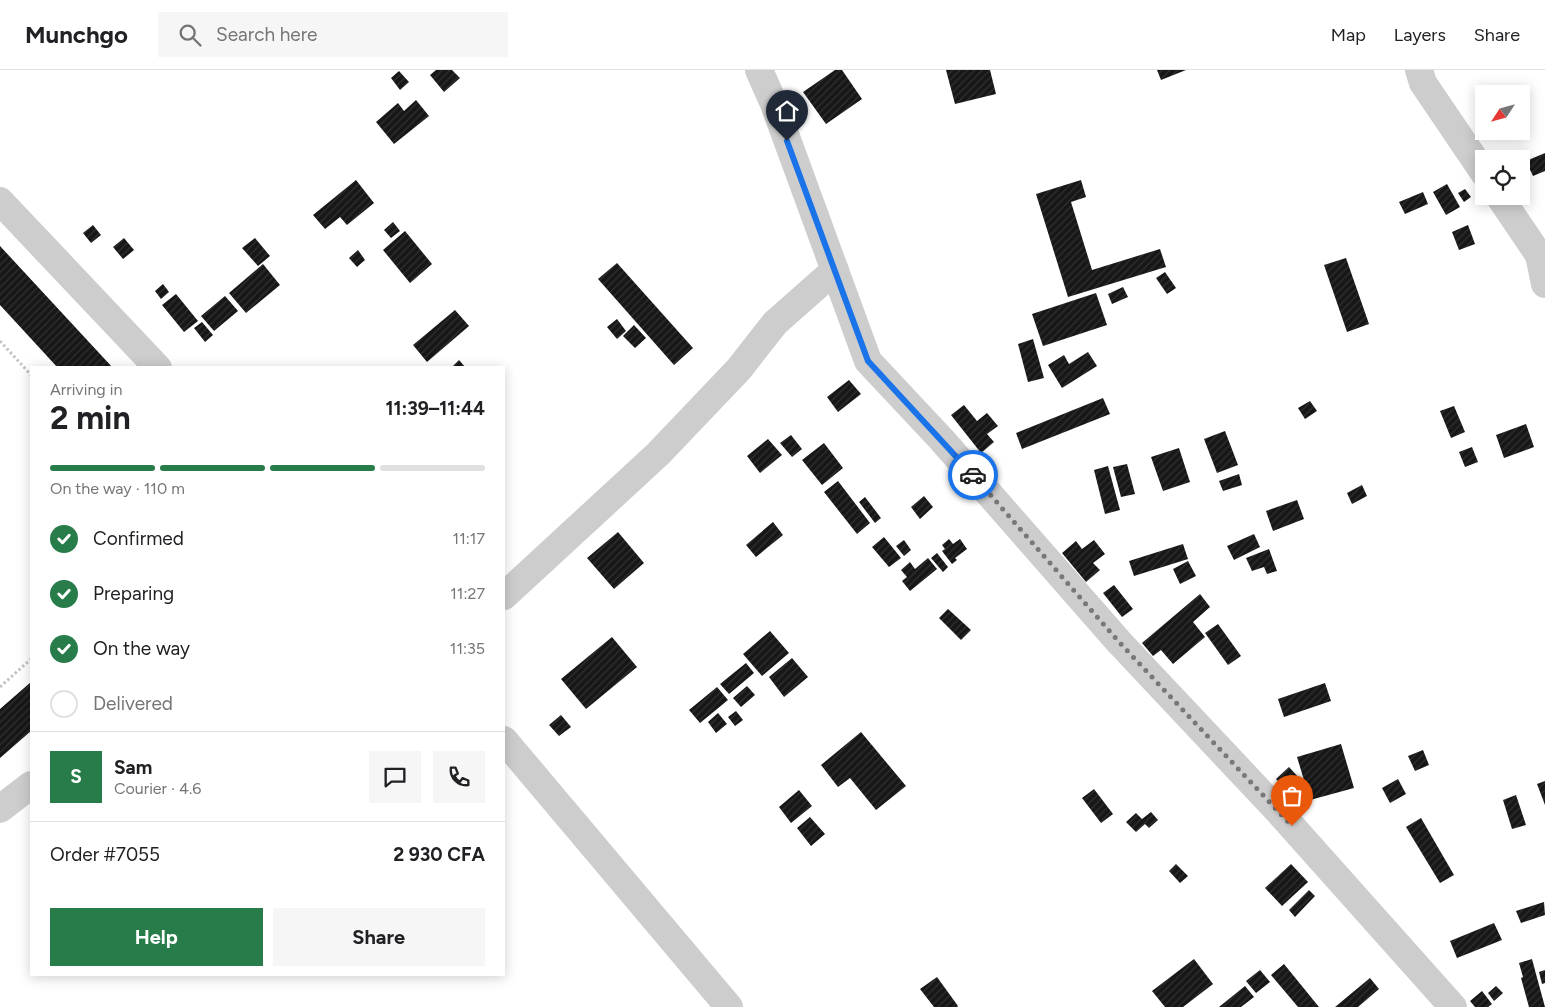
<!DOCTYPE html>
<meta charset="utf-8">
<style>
body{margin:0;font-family:Figtree,sans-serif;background:#f6f6f6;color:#202124;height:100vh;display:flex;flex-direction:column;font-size:19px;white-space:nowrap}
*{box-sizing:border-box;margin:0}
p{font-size:16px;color:#757577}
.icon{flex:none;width:28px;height:28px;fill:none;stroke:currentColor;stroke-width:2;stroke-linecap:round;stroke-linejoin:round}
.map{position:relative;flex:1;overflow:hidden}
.panel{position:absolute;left:30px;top:296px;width:475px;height:610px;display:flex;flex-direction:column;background:#fff;border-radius:0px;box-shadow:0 2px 12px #0003}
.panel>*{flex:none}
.needle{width:32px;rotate:234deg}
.buttons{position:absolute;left:1475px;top:15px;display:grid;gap:10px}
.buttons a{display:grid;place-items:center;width:55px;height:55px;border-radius:0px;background:#fff;box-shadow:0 2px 12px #0003;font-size:25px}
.pin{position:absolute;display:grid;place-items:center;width:42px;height:42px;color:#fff;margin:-51px -21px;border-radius:50% 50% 50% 0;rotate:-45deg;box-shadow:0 0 5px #0007}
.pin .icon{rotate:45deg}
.courier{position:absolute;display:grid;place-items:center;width:50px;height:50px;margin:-25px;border:4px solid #1a73e8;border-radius:50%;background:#fff;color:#222;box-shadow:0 1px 6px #0007}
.head em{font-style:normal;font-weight:700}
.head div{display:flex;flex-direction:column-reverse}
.head{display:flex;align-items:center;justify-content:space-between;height:85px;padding:0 20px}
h1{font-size:32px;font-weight:700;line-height:38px}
.bar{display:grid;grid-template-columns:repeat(4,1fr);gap:8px 5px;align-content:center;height:60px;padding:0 20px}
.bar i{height:6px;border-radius:4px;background:#e0e0e0}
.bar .on{background:#277c4a}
.bar p{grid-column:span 4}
.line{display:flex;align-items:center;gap:12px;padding:0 20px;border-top:1px solid #e0e0e0}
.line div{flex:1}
.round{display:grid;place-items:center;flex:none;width:52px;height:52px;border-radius:0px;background:#f6f6f6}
ol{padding:0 20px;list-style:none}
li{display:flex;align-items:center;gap:15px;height:55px}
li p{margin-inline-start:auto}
li .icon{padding:5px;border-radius:50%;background:#277c4a;color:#fff;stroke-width:4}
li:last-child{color:#757577}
li i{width:28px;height:28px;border:2px solid #e0e0e0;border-radius:50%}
.primary-button{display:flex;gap:10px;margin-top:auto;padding:10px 20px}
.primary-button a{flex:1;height:58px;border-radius:0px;background:#277c4a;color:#fff;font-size:20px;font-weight:700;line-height:58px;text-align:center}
.primary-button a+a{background:#f6f6f6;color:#202124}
header{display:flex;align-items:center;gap:30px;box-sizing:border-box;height:70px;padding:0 25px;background:#fff;border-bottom:1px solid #e0e0e0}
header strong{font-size:24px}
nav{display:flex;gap:28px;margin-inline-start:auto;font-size:18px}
.search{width:350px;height:45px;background:#f6f6f6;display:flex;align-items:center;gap:12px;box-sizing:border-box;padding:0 18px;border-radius:0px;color:#757577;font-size:19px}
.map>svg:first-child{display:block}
</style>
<header>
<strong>Munchgo</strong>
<div class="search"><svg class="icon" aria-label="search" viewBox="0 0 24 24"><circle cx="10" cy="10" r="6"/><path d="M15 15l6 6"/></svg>Search here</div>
<nav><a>Map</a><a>Layers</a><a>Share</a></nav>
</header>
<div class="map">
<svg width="1545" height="937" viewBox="0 0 1545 937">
<defs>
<pattern id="building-hatch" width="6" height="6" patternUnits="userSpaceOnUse" patternTransform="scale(1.25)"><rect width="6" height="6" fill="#171717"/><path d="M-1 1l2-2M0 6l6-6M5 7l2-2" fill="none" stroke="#303030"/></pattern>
</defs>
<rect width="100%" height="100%" fill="#fff"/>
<path fill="url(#building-hatch)" d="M436,0H452L460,8L444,22L430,5Z
M835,0H842L862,29L826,54L803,22Z
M946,0H990L996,24L955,34Z
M1157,0H1186L1161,10Z
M399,1L409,12L400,20L391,8Z
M416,30L429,46L394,74L376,52L398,33L404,41Z
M1545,83V101L1533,106L1526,91Z
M356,110L374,133L347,155L340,147L325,159L313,145Z
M1081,110L1086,127L1071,132L1092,200L1160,179L1166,197L1068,227L1036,124Z
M1447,114L1460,137L1446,145L1433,122Z
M1465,119L1471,127L1464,132L1458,123Z
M1423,122L1428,134L1405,144L1399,132Z
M393,152L400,161L391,168L384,160Z
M93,155L101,165L91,173L83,163Z
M1468,155L1475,174L1459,180L1452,162Z
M405,161L432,194L410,213L383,180Z
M124,168L134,180L123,189L113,177Z
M255,168L270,186L258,196L242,178Z
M0,176L113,298H58L0,235Z
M358,180L365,190L357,197L349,188Z
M1346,188L1369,254L1347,262L1324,195Z
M617,193L693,278L674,295L598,209Z
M263,194L280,215L246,243L229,223Z
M1165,202L1176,218L1167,224L1156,208Z
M163,214L169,222L161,229L155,221Z
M1123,217L1128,227L1112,234L1108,224Z
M1096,223L1107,255L1043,276L1032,244Z
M176,224L198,251L184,262L162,235Z
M225,226L238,241L214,261L201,246Z
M455,240L469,256L427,292L413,275Z
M617,249L626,261L617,269L607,257Z
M202,252L213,265L205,272L194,258Z
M634,255L646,268L635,278L623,266Z
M1033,269L1044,308L1028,312L1018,274Z
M1088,282L1097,296L1062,318L1048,295L1064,285L1069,294Z
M459,290L466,298H451Z
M849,310L861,324L838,342L827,327Z
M1103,328L1110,344L1022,379L1016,363Z
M1310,331L1317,341L1305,349L1298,338Z
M964,335L977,351L987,343L998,356L987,364L994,372L981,383L951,345Z
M1454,336L1465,362L1451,368L1440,341Z
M1526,354L1534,377L1504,388L1496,365Z
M1225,361L1238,395L1217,403L1204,369Z
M791,365L802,379L792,387L780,373Z
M768,369L782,385L760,403L747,386Z
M824,373L843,398L822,415L802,390Z
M1472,377L1478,392L1465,397L1459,382Z
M1179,378L1190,412L1163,421L1151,387Z
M1127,394L1135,424L1121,427L1113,397Z
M1108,396L1120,440L1105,444L1094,400Z
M1239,404L1242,415L1223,421L1219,411Z
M838,411L870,453L857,464L824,422Z
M1362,415L1367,426L1352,434L1347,423Z
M924,426L933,437L920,449L911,437Z
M865,427L881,448L875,453L859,432Z
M1297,430L1304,449L1273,461L1266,441Z
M773,452L783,465L756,487L746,475Z
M618,462L644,493L614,519L587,488Z
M1254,464L1260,477L1234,490L1227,476Z
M884,467L901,488L889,497L872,477Z
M949,469L953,474L960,469L967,479L955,488L957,490L952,494L942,481L945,479L942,475Z
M904,470L911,480L904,486L896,476Z
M1094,470L1105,484L1093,493L1100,500L1086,512L1062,483L1076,471L1082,479Z
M1183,474L1188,489L1134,506L1129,491Z
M1269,479L1277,501L1267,504L1264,497L1252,501L1246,488Z
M937,483L948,497L943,502L931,488Z
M928,488L937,499L910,521L902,511L907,507L901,500L910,492L915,499Z
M1188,491L1196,506L1180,514L1173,499Z
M1114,515L1133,539L1122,547L1103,523Z
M1200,524L1210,537L1193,552L1205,567L1173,594L1161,580L1153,586L1142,573Z
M948,539L971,560L961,570L939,548Z
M1218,554L1241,586L1228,595L1205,563Z
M770,561L789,583L762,606L743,584Z
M612,567L637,597L586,639L561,609Z
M792,588L808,607L784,627L769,607Z
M746,593L754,603L729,624L720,614Z
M31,612V661L0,688V639Z
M1325,613L1331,631L1284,647L1278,629Z
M747,616L755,625L741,637L733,628Z
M717,617L728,630L700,653L689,640Z
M736,641L743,650L735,656L728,647Z
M718,643L727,654L716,663L708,652Z
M561,645L571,657L559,666L549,655Z
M861,662L906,716L876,740L850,708L838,717L821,695Z
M1341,674L1354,718L1310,730L1297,687Z
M1423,680L1429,695L1415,701L1408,686Z
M1289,697L1300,709L1287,721L1276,709Z
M1398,709L1406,724L1390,733L1382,718Z
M1545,711V735L1537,714Z
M1094,719L1113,744L1101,753L1082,728Z
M799,720L812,736L791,753L779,737Z
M1516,725L1526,755L1512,759L1503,730Z
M1151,742L1158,750L1149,758L1145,754L1136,762L1126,752L1136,743L1142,749Z
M810,747L825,764L811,776L797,758Z
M1421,748L1454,805L1440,813L1406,757Z
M1176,794L1188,806L1180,813L1169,801Z
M1291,794L1308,812L1282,836L1265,818Z
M1309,820L1315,826L1295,847L1289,840Z
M1544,832L1545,845L1521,853L1516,841Z
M1494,853L1502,870L1457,888L1450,871Z
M1194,889L1213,914L1183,937H1165L1152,921Z
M1532,889L1536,904L1545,937H1529L1521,908L1523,907L1519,893Z
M1284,894L1319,937H1298L1271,905Z
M1260,900L1270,912L1256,923L1246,911Z
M1545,900V913L1542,914L1539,902Z
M937,907L958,936L957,937H934L920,919Z
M1370,908L1379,919L1358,937H1335Z
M1245,916L1254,927L1241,937H1219Z
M1496,916L1503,923L1494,931L1488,923Z
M1482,921L1492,934L1488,937H1475L1470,931Z"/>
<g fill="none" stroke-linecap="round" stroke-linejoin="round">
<path stroke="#c4c4c4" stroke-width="3" stroke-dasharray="2.5 2.5" stroke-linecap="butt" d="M0,271L31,305
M0,617L31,589"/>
<path stroke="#cdcdcd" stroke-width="28" d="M759,0L774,34L868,291L942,370L1119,572L1279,742L1453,937
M1419,0L1423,13L1484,103
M1499,126L1539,185L1545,214
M0,131L158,298
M504,526L658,384L739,299L775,253L835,200
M504,670L729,937
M0,739L31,715"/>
</g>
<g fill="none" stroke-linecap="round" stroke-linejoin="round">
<path stroke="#787878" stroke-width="5" stroke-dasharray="0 9" d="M973,405L1119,572L1292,756"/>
<path stroke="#1a73e8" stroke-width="6" d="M787,71L868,291L973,405"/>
</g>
</svg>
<div class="buttons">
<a><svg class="needle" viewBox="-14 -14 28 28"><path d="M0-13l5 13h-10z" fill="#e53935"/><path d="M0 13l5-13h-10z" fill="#757577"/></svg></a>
<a><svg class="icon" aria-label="locate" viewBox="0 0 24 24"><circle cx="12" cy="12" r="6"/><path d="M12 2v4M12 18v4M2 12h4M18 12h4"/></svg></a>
</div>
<div class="pin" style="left:1292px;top:756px;background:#ea580c"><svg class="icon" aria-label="bag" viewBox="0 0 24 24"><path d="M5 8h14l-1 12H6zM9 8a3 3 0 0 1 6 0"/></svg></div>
<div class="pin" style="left:787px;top:71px;background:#1f2937"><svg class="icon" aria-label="home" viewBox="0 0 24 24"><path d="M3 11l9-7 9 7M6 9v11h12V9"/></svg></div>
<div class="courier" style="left:973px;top:405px"><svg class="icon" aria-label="car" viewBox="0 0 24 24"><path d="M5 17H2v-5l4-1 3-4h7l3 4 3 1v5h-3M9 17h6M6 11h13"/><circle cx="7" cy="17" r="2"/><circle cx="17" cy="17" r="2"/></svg></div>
<section class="panel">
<div class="head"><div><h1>2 min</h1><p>Arriving in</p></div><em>11:39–11:44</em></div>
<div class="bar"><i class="on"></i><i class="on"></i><i class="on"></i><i></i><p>On the way · 110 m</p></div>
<ol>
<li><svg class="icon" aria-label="check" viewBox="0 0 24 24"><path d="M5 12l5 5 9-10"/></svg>Confirmed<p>11:17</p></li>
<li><svg class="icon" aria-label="check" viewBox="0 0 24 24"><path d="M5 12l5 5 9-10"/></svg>Preparing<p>11:27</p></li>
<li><svg class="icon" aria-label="check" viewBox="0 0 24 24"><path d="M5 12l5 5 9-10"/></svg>On the way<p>11:35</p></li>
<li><i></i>Delivered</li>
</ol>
<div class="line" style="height:90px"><b class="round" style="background:#277c4a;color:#fff">S</b><div><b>Sam</b><p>Courier · 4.6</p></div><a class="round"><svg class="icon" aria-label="chat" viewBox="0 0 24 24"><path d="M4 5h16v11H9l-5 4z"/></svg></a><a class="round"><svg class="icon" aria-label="phone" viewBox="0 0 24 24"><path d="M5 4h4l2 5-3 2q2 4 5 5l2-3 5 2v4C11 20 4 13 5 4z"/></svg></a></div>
<div class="line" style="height:65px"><div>Order #7055</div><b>2 930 CFA</b></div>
<div class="primary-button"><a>Help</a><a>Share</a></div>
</section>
</div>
